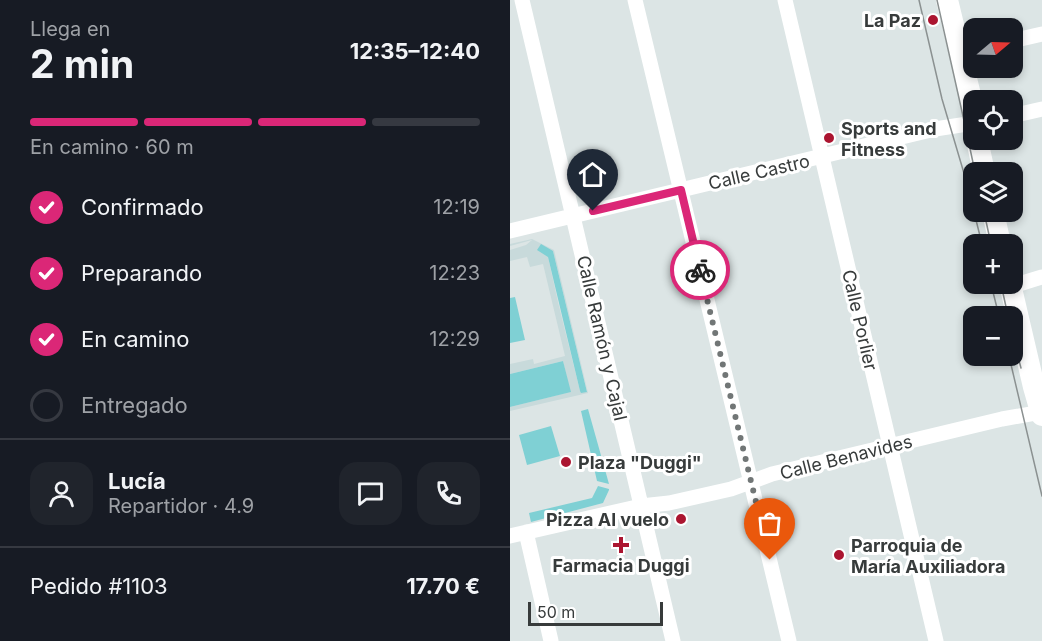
<!DOCTYPE html>
<html lang="es">
<meta charset="utf-8">
<style>
body{margin:0;font-family:Inter,sans-serif;background:#20242c;color:#f1f3f6;height:100vh;display:flex;flex-direction:column;font-size:22px;white-space:nowrap}
*{box-sizing:border-box;margin:0}
p{font-size:20px;color:#9ea1a6}
.icon{flex:none;width:33px;height:33px;fill:none;stroke:currentColor;stroke-width:2;stroke-linecap:round;stroke-linejoin:round}
.map{position:relative;flex:1;overflow:hidden}
.side{display:flex;flex-direction:column;background:#171b24;width:510px}
.side>*{flex:none}
.needle{width:39px;rotate:71deg}
.buttons{position:absolute;left:453px;top:18px;display:grid;gap:12px}
.buttons a{display:grid;place-items:center;width:60px;height:60px;border-radius:12px;background:#171b24;box-shadow:0 3px 9px #0003;font-size:30px}
.scale{position:absolute;left:18px;bottom:15px;width:135px;box-sizing:border-box;padding-left:6px;border:3px solid #373b3b;border-top:0;font-size:16px;line-height:21px;white-space:nowrap;color:#373b3b;-webkit-text-stroke:4px #fff;paint-order:stroke}
.pin{position:absolute;display:grid;place-items:center;width:51px;height:51px;color:#fff;margin:-62px -26px;border-radius:50% 50% 50% 0;rotate:-45deg;box-shadow:0 0 6px #0007}
.pin .icon{rotate:45deg}
.courier{position:absolute;display:grid;place-items:center;width:60px;height:60px;margin:-30px;border:4px solid #db2777;border-radius:50%;background:#fff;color:#222;box-shadow:0 2px 8px #0007}
.overview em{font-style:normal;font-weight:700}
.overview div{display:flex;flex-direction:column-reverse}
.overview{display:flex;align-items:center;justify-content:space-between;height:102px;padding:0 30px}
h1{font-size:39px;font-weight:700;line-height:45px}
.bar{display:grid;grid-template-columns:repeat(4,1fr);gap:9px 6px;align-content:center;height:72px;padding:0 30px}
.bar i{height:8px;border-radius:4px;background:#363941}
.bar .active{background:#db2777}
.bar p{grid-column:span 4}
.line{display:flex;align-items:center;gap:15px;padding:0 30px;border-top:2px solid #363941}
.line div{flex:1}
.round{display:grid;place-items:center;flex:none;width:63px;height:63px;border-radius:18px;background:#20242c}
ol{padding:0 30px;list-style:none}
li{display:flex;align-items:center;gap:18px;height:66px}
li p{margin-inline-start:auto}
li .icon{padding:6px;border-radius:50%;background:#db2777;color:#fff;stroke-width:4}
li:last-child{color:#9ea1a6}
li i{width:33px;height:33px;border:3px solid #363941;border-radius:50%}
main{display:flex;flex:1;min-height:0}
.map>svg:first-child{display:block}
</style>
<main>
<section class="side">
<div class="overview"><div><h1>2 min</h1><p>Llega en</p></div><em>12:35–12:40</em></div>
<div class="bar"><i class="active"></i><i class="active"></i><i class="active"></i><i></i><p>En camino · 60 m</p></div>
<ol>
<li><svg class="icon" aria-label="check" viewBox="0 0 24 24"><path d="M5 12l5 5 9-10"/></svg>Confirmado<p>12:19</p></li>
<li><svg class="icon" aria-label="check" viewBox="0 0 24 24"><path d="M5 12l5 5 9-10"/></svg>Preparando<p>12:23</p></li>
<li><svg class="icon" aria-label="check" viewBox="0 0 24 24"><path d="M5 12l5 5 9-10"/></svg>En camino<p>12:29</p></li>
<li><i></i>Entregado</li>
</ol>
<div class="line" style="height:108px"><a class="round"><svg class="icon" aria-label="person" viewBox="0 0 24 24"><circle cx="12" cy="8" r="4"/><path d="M4 21q1-7 8-7t8 7"/></svg></a><div><b>Lucía</b><p>Repartidor · 4.9</p></div><a class="round"><svg class="icon" aria-label="chat" viewBox="0 0 24 24"><path d="M4 5h16v11H9l-5 4z"/></svg></a><a class="round"><svg class="icon" aria-label="phone" viewBox="0 0 24 24"><path d="M5 4h4l2 5-3 2q2 4 5 5l2-3 5 2v4C11 20 4 13 5 4z"/></svg></a></div>
<div class="line" style="height:78px"><div>Pedido #1103</div><b>17.70 €</b></div>
</section>
<div class="map">
<svg width="532" height="641" viewBox="0 0 532 641">
<rect width="100%" height="100%" fill="#dce5e5"/>
<path fill="#c8dadb" fill-rule="evenodd" d="M22,239L44,250L78,393L0,411V407L60,392L53,361L0,374V364L23,359L24,364L55,356L33,264L20,267L17,257L0,261V264V250L16,245L22,240L0,246V244ZM43,251L77,391L76,392L70,391L48,302L38,257Z"/>
<path fill="#7fd0d4" d="M31,244L43,251L77,392L71,393L70,391L38,257L27,250Z
M5,297L15,340L0,343V298Z
M53,361L61,392L0,407V374Z
M78,409L99,484L87,481L71,411Z
M41,426L50,456L17,465L9,435Z
M88,486L99,489V490L93,503L21,522L19,513L82,498Z"/>
<g fill="none" stroke-linecap="round" stroke-linejoin="round">
<path stroke="#fff" stroke-width="15" d="M12,0L163,641
M125,0L279,641
M275,0L426,641
M502,41L532,34
M502,116L532,109
M0,231L425,129L464,123
M501,290L509,284L532,277
M16,532L41,641
M0,536L131,506L159,503L221,489L262,474L492,419L532,412"/>
<path stroke="#fff" stroke-width="22" d="M437,0L460,95L464,117
M467,140L474,172
M483,212L490,244
M500,284L524,387L532,415"/>
<path stroke="#8b9191" stroke-width="1.5" d="M409,0L432,99L456,180L464,209
M427,0L455,125L465,172
M464,212L472,244
M474,212L481,244
M481,284L489,316
M491,284L498,316
M502,334L511,368
M499,356L532,496"/>
</g>
<g fill="none" stroke-linecap="round" stroke-linejoin="round">
<path stroke="#717676" stroke-width="6" stroke-dasharray="0 10.8" d="M190,270L260,560"/>
<path stroke="#db2777" stroke-width="8" d="M83,211L171,190L190,270"/>
</g>
<g fill="#ab1530" stroke="#fff" stroke-width="2">
<circle cx="423" cy="20" r="6"/>
<circle cx="319" cy="138" r="6"/>
<circle cx="56" cy="462" r="6"/>
<circle cx="171" cy="519" r="6"/>
<path d="M108 536h6v6h6v6h-6v6h-6v-6h-6v-6h6z"/>
<circle cx="329" cy="555" r="6"/>
</g>
<g text-anchor="middle" dominant-baseline="central" stroke-width="6" stroke-linejoin="round" paint-order="stroke">
<g font-size="18" font-weight="bold" fill="#373b3b" stroke="#fff" text-anchor="start">
<text x="411" y="20" text-anchor="end">La Paz</text>
<text x="331" y="128">Sports and<tspan x="331" dy="21">Fitness</tspan></text>
<text x="68" y="462">Plaza "Duggi"</text>
<text x="159" y="519" text-anchor="end">Pizza Al vuelo</text>
<text x="341" y="545">Parroquia de<tspan x="341" dy="21">María Auxiliadora</tspan></text>
<text x="111" y="565" text-anchor="middle">Farmacia Duggi</text>
</g>
<g font-size="18" fill="#373b3b" stroke="#fff">
<text transform="translate(249 172) rotate(-13)">Calle Castro</text>
<text transform="translate(350 320) rotate(77)">Calle Porlier</text>
<text transform="translate(92 338) rotate(77)">Calle Ramón y Cajal</text>
<text transform="translate(336 457) rotate(-14)">Calle Benavides</text>
</g>
</g>
</svg>
<div class="buttons">
<a><svg class="needle" viewBox="-14 -14 28 28"><path d="M0-13l5 13h-10z" fill="#e53935"/><path d="M0 13l5-13h-10z" fill="#9ea1a6"/></svg></a>
<a><svg class="icon" aria-label="locate" viewBox="0 0 24 24"><circle cx="12" cy="12" r="6"/><path d="M12 2v4M12 18v4M2 12h4M18 12h4"/></svg></a>
<a><svg class="icon" aria-label="layers" viewBox="0 0 24 24"><path d="M12 4l9 5-9 5-9-5zM3 14l9 5 9-5"/></svg></a>
<a>+</a>
<a>−</a>
</div>
<div class="scale">50 m</div>
<div class="pin" style="left:260px;top:560px;background:#ea580c"><svg class="icon" aria-label="bag" viewBox="0 0 24 24"><path d="M5 8h14l-1 12H6zM9 8a3 3 0 0 1 6 0"/></svg></div>
<div class="pin" style="left:83px;top:211px;background:#1f2937"><svg class="icon" aria-label="home" viewBox="0 0 24 24"><path d="M3 11l9-7 9 7M6 9v11h12V9"/></svg></div>
<div class="courier" style="left:190px;top:270px"><svg class="icon" aria-label="bike" viewBox="0 0 24 24"><circle cx="6" cy="16" r="4"/><circle cx="18" cy="16" r="4"/><path d="M6 16l4-8h5l3 8M10 8l3 8H6M13 5h3"/></svg></div>
</div>
</main>
